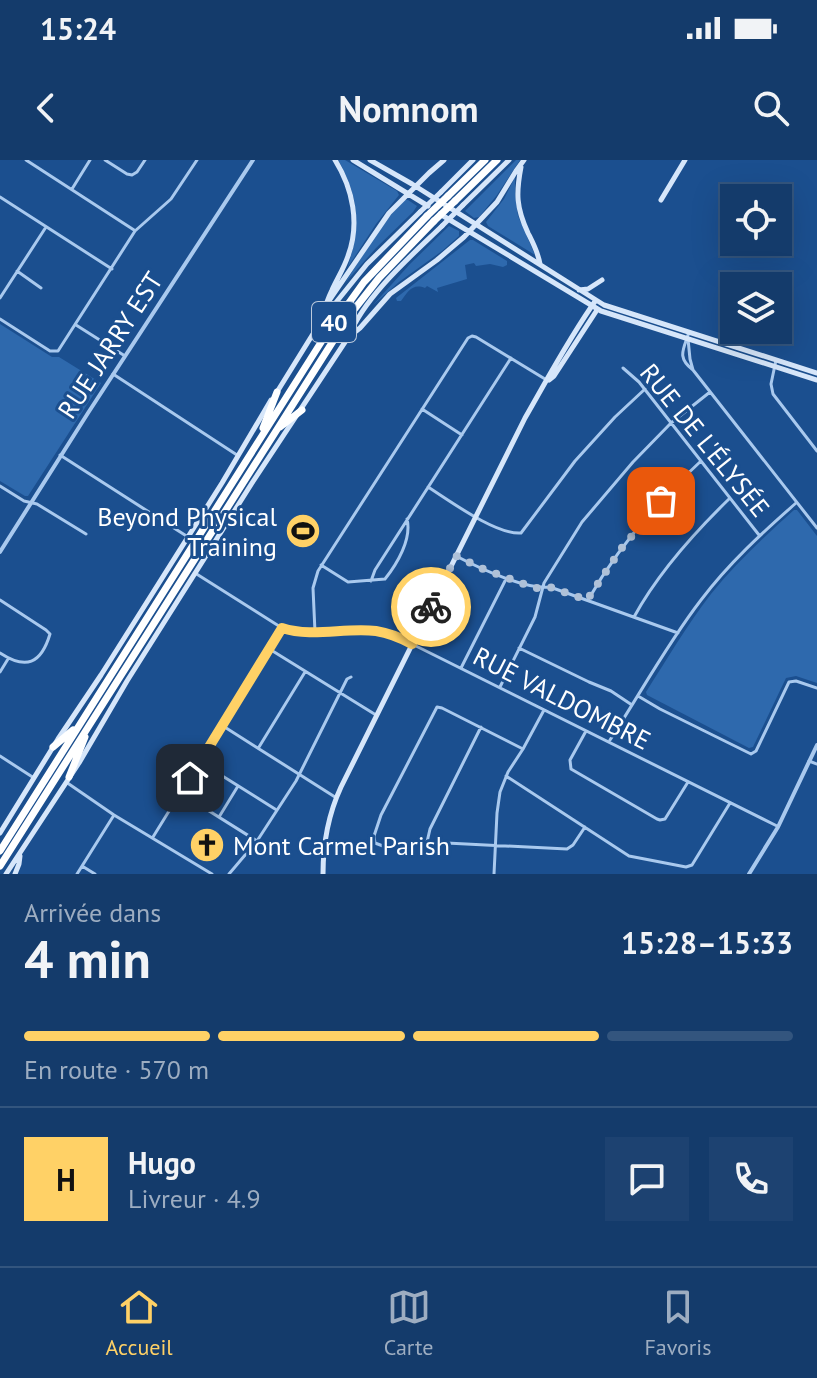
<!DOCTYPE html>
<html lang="fr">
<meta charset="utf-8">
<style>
body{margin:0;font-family:"PT Sans",sans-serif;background:#1d4271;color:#f1f3f6;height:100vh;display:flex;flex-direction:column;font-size:30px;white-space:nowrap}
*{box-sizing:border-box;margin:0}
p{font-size:26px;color:#9dadc1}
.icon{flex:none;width:44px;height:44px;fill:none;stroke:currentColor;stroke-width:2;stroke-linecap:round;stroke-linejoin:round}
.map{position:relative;height:714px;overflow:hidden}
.side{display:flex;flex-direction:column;background:#143b6b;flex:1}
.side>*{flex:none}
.controls{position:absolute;left:720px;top:24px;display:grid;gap:16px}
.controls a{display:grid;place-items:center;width:72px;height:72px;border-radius:0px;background:#143b6b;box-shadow:0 8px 32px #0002,0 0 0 2px #33557e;font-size:40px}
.pin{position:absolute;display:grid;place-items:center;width:68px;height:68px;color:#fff;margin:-34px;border-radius:16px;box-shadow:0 4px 12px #0006}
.courier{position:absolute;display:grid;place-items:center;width:80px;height:80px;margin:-40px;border:6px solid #ffd166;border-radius:50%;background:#fff;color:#222;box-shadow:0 2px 10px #0007}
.head em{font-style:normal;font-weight:800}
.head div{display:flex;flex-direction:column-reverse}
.head{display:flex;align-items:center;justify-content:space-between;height:136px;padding:0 24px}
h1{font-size:52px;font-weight:800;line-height:60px}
.bar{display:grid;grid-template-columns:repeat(4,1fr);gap:12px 8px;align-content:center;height:96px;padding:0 24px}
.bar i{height:10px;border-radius:6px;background:#33557e}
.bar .on{background:#ffd166}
.bar p{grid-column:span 4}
.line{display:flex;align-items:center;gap:20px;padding:0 24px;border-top:2px solid #33557e}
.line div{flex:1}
.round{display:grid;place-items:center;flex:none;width:84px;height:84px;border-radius:0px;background:#1d4271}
.status{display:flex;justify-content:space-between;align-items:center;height:56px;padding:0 40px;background:#143b6b;direction:ltr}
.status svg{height:22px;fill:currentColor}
header{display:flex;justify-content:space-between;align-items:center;height:104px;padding:0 24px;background:#143b6b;font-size:36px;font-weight:800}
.tab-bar{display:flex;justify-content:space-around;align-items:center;height:112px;border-top:2px solid #33557e;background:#143b6b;font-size:22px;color:#9dadc1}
.tab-bar a{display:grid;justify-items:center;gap:4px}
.tab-bar .on{color:#ffd166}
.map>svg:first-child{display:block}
</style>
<div class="status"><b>15:24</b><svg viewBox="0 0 49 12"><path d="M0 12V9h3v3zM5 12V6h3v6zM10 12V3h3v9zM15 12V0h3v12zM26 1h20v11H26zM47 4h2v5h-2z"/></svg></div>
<header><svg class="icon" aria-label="back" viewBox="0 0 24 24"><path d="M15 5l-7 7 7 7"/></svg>Nomnom<svg class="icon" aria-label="search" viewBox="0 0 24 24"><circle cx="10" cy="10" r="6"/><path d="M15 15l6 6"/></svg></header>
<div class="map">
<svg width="817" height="714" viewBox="0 0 817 714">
<rect width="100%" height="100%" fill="#1b4f8f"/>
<path fill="#2e69ad" d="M338,0H345L397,31L399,35L376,64L348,107C350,98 354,86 355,76C359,48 352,24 338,0Z
M516,0H520L497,35L479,57L474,58L465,51Z
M515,17V36L518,56L535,95L488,66L486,62L504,39Z
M404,40H408L417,46L413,52L376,88L345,123L381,66Z
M449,66L459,71V76L442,91L399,122L373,145L410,104Z
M470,80H473L507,101V105L503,107L490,104L476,106L474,103L465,105L467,119L437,128L438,132L427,126L425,128C413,123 408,131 401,141H397L396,138Z
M0,164L52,197H59L101,223L28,336H25L0,321Z
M794,350H797L817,376V523L796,516L786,518L753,587L749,588L647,535L646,532C667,499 687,465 711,434C736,403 765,376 794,350Z"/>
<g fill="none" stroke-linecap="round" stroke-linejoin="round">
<path stroke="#a9c9ee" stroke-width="3" d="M26,0L134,70
M105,0L127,14L132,15L137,12L145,0
M72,29L90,0
M0,37L112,109
M17,111L41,128
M0,138L46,67
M0,159L50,191H58L135,71L171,39L197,0
M76,165L125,196
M689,172C684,189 676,197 693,210L817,368
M688,179L690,199L693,210
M776,200L771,224L773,234L817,291
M623,208L639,222L759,375
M113,214L237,295
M422,249L462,275
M60,295L188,377
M0,326L24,341L37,344L86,374
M428,327C450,341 496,375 521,373L575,301L615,257L645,229
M456,396C479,408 526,430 550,427L678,473
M321,405L348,422L385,419C397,404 412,379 407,359
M195,413L282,468L303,473L376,471L404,480L777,666
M371,421L375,410L511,198
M0,440L46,470L50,474C41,504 26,510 0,493
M588,440C618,387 657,342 701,301
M634,457C658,413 693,374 729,339
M315,472L313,428L318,411L468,178L472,176L476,177L545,219
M519,488L589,522L611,531L632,545
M271,490L376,555
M461,508L506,419
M0,512L8,499
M500,527L535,457L544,423L582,362L633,302L671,263L710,232
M638,536L660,549L751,594L756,591L789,522L796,521L817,528
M223,566L335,637
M586,571L570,600L571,609L657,659L660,660L665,659L688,622
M610,580C640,534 667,484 701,440C729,403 762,373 796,343
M259,587L305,512
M523,589L442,548L437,547L381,655L374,676L375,683L383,686L427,682L567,689L573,685L585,667
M0,596L34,618
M809,601L817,604
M200,602L275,649
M506,616L629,696L686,707L692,705L730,643
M66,622L114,655L212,714
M182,634L257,681
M219,657L238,626
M153,677L281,470
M427,682L430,669L481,567
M82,706L95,714
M77,714L114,655
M229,714L257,681L296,621L347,519L351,517
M494,714L497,653L500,632L508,612L523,589L544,550"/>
<path stroke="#a9c9ee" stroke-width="4" d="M0,392L88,253L253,0
M749,714L778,667L817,585"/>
<path stroke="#d6e6fa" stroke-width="5" d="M353,0L428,46
M370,0L412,24L604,145L817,213
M521,7C516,33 516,47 528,73C533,83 538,92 540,104
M441,32L473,0
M661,40L685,0
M463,45L509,0
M440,54L601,151L817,220
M579,130L588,129L602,120
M326,145L389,53L429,13L444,0
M321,160C324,150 327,140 332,130C337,119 344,108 348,96C360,64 353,29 335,0
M350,176L360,168L390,134L437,100L464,77L497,42L516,11L524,0
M549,220L554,216L597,150
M277,232L321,161L367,104L420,52
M0,673L58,579L101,515L222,323L271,240
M6,714L79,603L127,521L252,323L349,176C365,136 411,96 442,66
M15,714L19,704L20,696
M323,714C323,683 328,655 341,627L525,258C548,218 569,178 596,140"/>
<path stroke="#fff" stroke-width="7" d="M448,36L485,0
M455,41L497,0
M280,267L302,250
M263,268L277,232
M53,587L73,570
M69,617L85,577
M0,691L325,176L364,122L427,56
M0,706L349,156L379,118L434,61"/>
<path stroke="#d6e6fa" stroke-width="5" d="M420,52L441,32
M442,66L463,45"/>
<path stroke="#fff" stroke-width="7" d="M427,56L448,36
M434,61L455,41"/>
</g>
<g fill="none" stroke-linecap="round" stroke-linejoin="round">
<path stroke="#afc1d8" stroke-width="8" stroke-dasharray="0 14.4" d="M431,447L456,396L483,409L535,428L550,427L587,440L621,389L661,341"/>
<path stroke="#ffd166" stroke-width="10" d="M190,618L282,468C313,478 345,467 376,471C389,473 401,478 412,484L431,447"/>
</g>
<defs>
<g id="stadium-disc" transform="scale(1.8)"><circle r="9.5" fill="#ffd166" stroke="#1b4f8f"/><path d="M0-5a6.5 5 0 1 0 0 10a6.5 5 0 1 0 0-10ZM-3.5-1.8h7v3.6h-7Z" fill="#111"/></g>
<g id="church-disc" transform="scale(1.8)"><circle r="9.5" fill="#ffd166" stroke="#1b4f8f"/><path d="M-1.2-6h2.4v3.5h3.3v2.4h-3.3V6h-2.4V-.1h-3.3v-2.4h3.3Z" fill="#111"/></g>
</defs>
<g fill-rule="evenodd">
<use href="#stadium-disc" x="303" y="371"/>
<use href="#church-disc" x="207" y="685"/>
</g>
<g text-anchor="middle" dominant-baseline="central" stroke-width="6" stroke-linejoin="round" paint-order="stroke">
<rect fill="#1b4f8f" stroke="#bbcadd" stroke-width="2" x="312" y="142" width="44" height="40" rx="6"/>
<g font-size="24" font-weight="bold" fill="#fff">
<text x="334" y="162">40</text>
</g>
<g font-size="26" fill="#fff" stroke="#1b4f8f">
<text transform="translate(110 185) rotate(-57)">RUE JARRY EST</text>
<text transform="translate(705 280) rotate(51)">RUE DE L'ÉLYSÉE</text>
<text transform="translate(562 538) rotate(27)">RUE VALDOMBRE</text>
</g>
<g font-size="26" fill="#fff" stroke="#1b4f8f" text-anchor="end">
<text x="277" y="356">Beyond Physical<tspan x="277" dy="30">Training</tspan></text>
<text x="233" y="685" text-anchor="start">Mont Carmel Parish</text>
</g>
</g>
</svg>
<div class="controls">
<a><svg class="icon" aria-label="locate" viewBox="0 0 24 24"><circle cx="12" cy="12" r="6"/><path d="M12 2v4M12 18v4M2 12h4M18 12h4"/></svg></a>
<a><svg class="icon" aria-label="layers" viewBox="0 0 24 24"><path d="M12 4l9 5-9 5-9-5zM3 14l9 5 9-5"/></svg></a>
</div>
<div class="pin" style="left:661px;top:341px;background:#ea580c"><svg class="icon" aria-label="bag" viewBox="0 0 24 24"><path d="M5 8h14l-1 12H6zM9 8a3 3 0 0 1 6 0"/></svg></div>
<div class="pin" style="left:190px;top:618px;background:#1f2937"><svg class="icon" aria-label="home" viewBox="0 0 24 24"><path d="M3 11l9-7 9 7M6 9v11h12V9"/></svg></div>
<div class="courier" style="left:431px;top:447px"><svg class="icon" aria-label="bike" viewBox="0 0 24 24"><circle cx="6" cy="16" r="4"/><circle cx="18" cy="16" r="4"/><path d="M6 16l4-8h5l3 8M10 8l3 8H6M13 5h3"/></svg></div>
</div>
<section class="side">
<div class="head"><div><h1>4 min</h1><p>Arrivée dans</p></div><em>15:28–15:33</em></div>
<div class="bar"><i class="on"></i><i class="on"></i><i class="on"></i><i></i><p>En route · 570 m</p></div>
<div class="line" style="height:144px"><b class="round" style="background:#ffd166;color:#111">H</b><div><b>Hugo</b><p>Livreur · 4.9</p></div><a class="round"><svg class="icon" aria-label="chat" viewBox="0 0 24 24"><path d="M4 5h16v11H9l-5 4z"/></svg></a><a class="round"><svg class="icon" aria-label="phone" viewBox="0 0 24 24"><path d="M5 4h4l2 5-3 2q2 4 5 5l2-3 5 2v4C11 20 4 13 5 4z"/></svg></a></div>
</section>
<nav class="tab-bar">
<a class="on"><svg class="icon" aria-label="home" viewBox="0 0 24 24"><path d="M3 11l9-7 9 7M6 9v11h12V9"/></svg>Accueil</a>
<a><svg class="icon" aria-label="map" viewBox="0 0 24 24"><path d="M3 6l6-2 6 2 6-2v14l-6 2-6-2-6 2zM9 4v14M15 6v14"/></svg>Carte</a>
<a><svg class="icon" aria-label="saved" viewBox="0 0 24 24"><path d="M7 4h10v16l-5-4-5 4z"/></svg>Favoris</a>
</nav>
